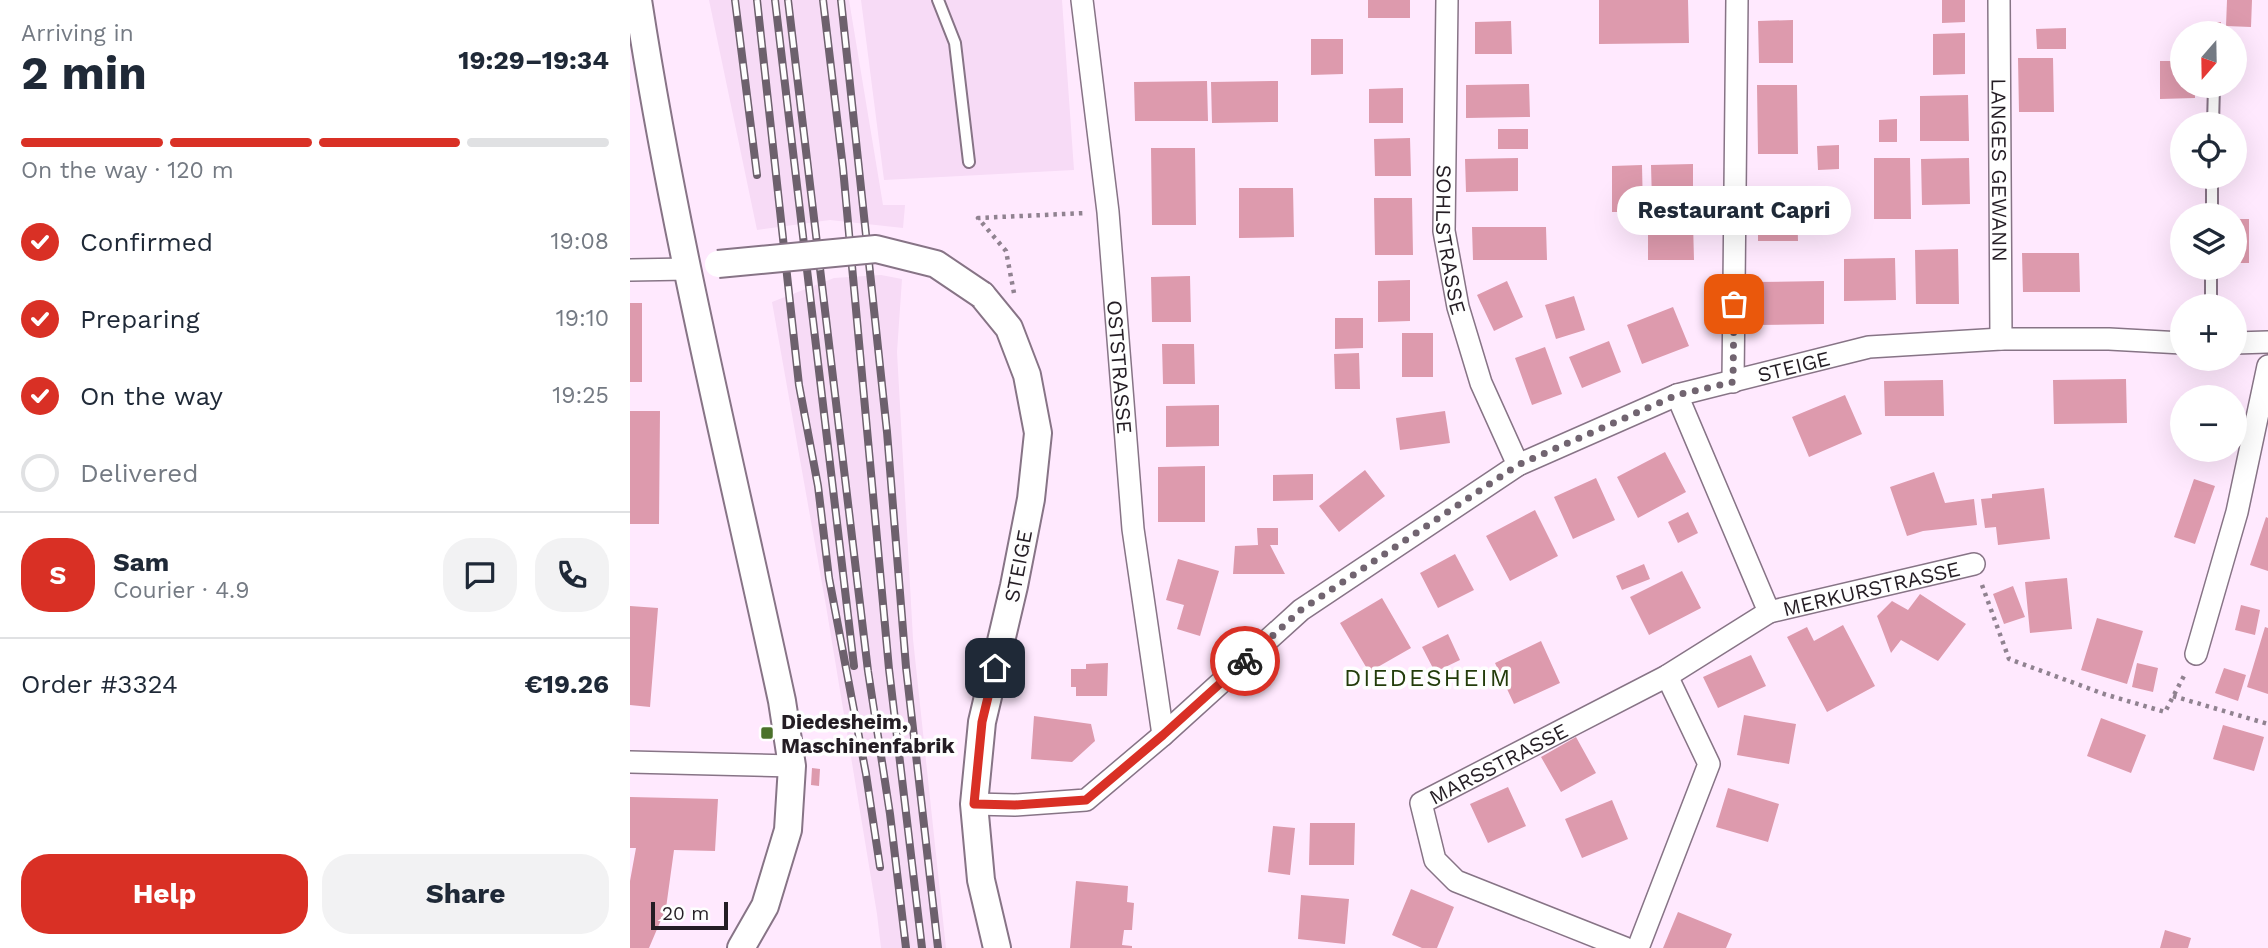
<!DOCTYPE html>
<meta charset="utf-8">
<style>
body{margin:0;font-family:"Work Sans",sans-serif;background:#f2f2f3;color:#1f2937;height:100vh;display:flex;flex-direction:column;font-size:26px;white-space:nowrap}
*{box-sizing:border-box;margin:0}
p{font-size:23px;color:#747a83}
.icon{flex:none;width:38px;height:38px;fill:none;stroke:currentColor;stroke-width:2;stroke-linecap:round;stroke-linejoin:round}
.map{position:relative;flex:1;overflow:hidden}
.details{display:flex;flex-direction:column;background:#fff;width:630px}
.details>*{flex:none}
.needle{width:46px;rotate:200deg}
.buttons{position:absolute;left:1540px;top:21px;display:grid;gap:14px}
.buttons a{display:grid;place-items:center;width:77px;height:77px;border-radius:50%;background:#fff;box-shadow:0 7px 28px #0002;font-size:35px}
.scale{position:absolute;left:21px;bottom:18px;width:77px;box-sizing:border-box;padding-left:7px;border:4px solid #241d24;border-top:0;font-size:19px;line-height:24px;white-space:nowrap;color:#241d24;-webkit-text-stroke:5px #fefefe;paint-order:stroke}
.pin{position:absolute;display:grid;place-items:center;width:60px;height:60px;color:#fff;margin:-30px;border-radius:14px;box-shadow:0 4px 10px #0006}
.courier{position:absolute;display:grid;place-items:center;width:70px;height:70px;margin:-35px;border:5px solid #d93025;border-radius:50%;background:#fff;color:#222;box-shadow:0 2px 9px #0007}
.bubble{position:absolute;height:49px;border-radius:24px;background:#fff;box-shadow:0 7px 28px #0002;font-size:23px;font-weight:700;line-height:49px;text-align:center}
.headline em{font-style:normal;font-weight:700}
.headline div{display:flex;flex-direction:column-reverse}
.headline{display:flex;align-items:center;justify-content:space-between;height:119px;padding:0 21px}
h1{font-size:46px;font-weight:700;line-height:52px}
.bar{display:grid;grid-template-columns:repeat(4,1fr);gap:10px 7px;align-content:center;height:84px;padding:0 21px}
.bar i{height:9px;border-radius:5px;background:#e0e1e3}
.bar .selected{background:#d93025}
.bar p{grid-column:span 4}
.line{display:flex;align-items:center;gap:18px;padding:0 21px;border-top:2px solid #e0e1e3}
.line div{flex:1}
.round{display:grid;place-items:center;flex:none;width:74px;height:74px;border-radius:28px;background:#f2f2f3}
ol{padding:0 21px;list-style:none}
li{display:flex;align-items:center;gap:21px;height:77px}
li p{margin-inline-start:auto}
li .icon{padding:7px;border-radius:50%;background:#d93025;color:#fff;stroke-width:4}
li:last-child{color:#747a83}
li i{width:38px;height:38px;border:4px solid #e0e1e3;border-radius:50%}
.action{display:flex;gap:14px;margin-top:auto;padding:14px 21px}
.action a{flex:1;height:80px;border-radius:28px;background:#d93025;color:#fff;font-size:28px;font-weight:700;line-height:80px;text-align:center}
.action a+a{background:#f2f2f3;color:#1f2937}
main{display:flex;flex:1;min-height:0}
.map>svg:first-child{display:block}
</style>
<main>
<section class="details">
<div class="headline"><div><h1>2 min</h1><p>Arriving in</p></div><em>19:29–19:34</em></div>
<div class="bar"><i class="selected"></i><i class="selected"></i><i class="selected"></i><i></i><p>On the way · 120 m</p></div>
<ol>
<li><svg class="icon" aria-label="check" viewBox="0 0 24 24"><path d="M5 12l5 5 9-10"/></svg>Confirmed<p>19:08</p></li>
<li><svg class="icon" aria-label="check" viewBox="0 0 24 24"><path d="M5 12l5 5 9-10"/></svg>Preparing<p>19:10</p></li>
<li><svg class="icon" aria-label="check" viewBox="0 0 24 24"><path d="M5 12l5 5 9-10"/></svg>On the way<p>19:25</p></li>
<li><i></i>Delivered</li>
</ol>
<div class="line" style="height:126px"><b class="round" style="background:#d93025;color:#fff">S</b><div><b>Sam</b><p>Courier · 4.9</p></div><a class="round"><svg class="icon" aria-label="chat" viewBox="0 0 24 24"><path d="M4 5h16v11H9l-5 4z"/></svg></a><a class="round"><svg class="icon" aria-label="phone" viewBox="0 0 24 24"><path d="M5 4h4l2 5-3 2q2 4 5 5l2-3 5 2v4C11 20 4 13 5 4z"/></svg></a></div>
<div class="line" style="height:91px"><div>Order #3324</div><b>€19.26</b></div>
<div class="action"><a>Help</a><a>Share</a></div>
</section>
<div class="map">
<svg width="1638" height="948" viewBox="0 0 1638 948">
<rect width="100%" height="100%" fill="#ffe9fe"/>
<path fill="#f7dbf6" d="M79,0H219L253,205H275L273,228L200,220L127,230Z
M231,0H432L444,170L254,180Z
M251,275L272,279L267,352L283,639L316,948H251L247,914L196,606L142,302L204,278Z"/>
<path fill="#dd9aad" d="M738,0H780V18H738Z
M969,0H1058L1059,43L969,44Z
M1312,0H1335V22L1312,23Z
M1597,0H1622L1621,27L1596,26Z
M1163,20V63H1129L1128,21Z
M881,21L882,54H845V22Z
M1591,22V33H1573V23Z
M1436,28V49H1407L1406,29Z
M1335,33V74L1303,75V34Z
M681,39H713V74L681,75Z
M1388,58H1423L1424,112H1389Z
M1530,61H1552V86H1565V98L1530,99Z
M577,81L578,121H505L504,82Z
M648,81V122L582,123L581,82Z
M899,84L900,117L836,118V85Z
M1127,85H1167L1168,154H1128Z
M773,88V123H739V89Z
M1338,95L1339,141H1290V96Z
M1267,119V142H1249V120Z
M868,129H898V149H868Z
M780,138L781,176H745L744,139Z
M1209,145V169L1188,170L1187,146Z
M521,148H565L566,225H522Z
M888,158V191L836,192L835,159Z
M1244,158H1280L1281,219H1244Z
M1339,158L1340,204L1292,205L1291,159Z
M1063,164V202H1022L1021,165Z
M1012,165L1013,212H982V166Z
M609,188H663L664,237L609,238Z
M744,198H782L783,255H745Z
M1128,208H1167L1168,241H1128Z
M1605,219H1619V263H1605Z
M1018,223H1063L1064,260H1018Z
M842,227H916L917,260H843Z
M1328,249L1329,304H1286L1285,250Z
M1392,253H1449L1450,292H1393Z
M1265,258L1266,300L1214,301V259Z
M560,276L561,322H522L521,277Z
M780,280V321L748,322V281Z
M877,281L893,317L864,331L847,295Z
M1194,281V324L1125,325V282Z
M944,296L955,330L926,339L915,305Z
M0,303H12V382H0Z
M1043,307L1059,346L1012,364L997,325Z
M705,318H733V348L705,349Z
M772,333H803V377H772Z
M979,341L991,372L952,388L939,357Z
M532,344H564L565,384H533Z
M915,347L932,394L902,405L885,358Z
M729,353L730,389H705L704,354Z
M1496,379L1497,423L1424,424L1423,380Z
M1313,380L1314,416H1255L1254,381Z
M1215,395L1232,434L1179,457L1162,417Z
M589,405V446L536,447V406Z
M0,411H30L29,524H0Z
M815,411L820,443L770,450L766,418Z
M1035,452L1056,492L1008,518L987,477Z
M575,466V522H528V467Z
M735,470L755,496L709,532L689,506Z
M1304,472L1315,503L1344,499L1347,525L1293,531L1277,536L1260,487Z
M683,474V500L643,501V475Z
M966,478L985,520L943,539L924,497Z
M1564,479L1585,486L1565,544L1544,537Z
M1414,488L1420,539L1368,545L1366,527L1355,528L1351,499L1362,498V494Z
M905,510L928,556L880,581L856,536Z
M1058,512L1068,533L1048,543L1038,522Z
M1636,517L1638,518V571L1620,565Z
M627,528H648V545H640L655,574H603L605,546L628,545Z
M825,554L844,590L808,608L790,573Z
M548,559L589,571L570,636L547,629L554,605L536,600Z
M1014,564L1020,579L992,590L986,576Z
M1052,571L1071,608L1019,635L1000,597Z
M1437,578L1442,629L1400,633L1395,582Z
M1383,586L1395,617L1374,624L1363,594Z
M1290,594L1336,624L1308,661L1271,640L1261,653L1247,616L1262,601L1278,610Z
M752,598L781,648L739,672L710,623Z
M1611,605L1630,610L1625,635L1605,630Z
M0,606L28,608L20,707L0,705Z
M1467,618L1513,631L1497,684L1451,670Z
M1213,625L1245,686L1197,712L1157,637L1177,627L1184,641Z
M1635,627L1638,628V694L1617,687Z
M818,634L830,660L805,672L792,647Z
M911,641L930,683L884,704L865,663Z
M1121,655L1136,686L1088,708L1073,677Z
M478,663L477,696H446V687H441V669H456V664Z
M1507,663L1528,668L1523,692L1502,687Z
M1594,668L1616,675L1608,701L1585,693Z
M1114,715L1166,724L1159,764L1107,755Z
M404,716L461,724L465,741L442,762L401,759Z
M1471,718L1516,735L1501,773L1457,756Z
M1593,725L1634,737L1624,771L1583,759Z
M946,737L966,773L931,792L911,757Z
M182,768L190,769L189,786L181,785Z
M878,787L896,826L858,843L840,804Z
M1098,788L1149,804L1138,842L1086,827Z
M0,797L88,799L85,851L44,850L36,908L19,948H0V881L6,848H0Z
M982,800L998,839L952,858L935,819Z
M680,823H725L724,865H679Z
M643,826L665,828L660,875L638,872Z
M446,881L498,886L497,902L504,903L502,930H494L492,945L502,946V948H440Z
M781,889L824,907L807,948H792L762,935Z
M671,895L719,899L715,944L668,939Z
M1048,912L1102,934L1096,948H1033Z
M1535,930L1561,938L1558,948H1530Z"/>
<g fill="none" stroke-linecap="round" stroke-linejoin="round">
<g stroke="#877486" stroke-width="14">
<path id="service" d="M308,0L325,43L339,162
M1583,124L1584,86
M1582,215V177
M1581,306V268"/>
</g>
<g stroke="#877486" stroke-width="24">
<g id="minor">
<path id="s1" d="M452,0L478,212L503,529L533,735"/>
<path id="s2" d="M817,0L814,231L828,307L851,383L888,465"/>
<path id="s3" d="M1369,0L1371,339"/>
<path d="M0,270L58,269"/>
<path d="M1605,343L1638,342"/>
<path d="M1103,382L1107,0"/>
<path id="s4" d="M1139,612L1344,564"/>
<path d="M1566,654L1607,512L1638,366"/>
<path d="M0,762L162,766"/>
<path id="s5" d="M344,804L385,805L456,800L533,735L671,610L888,465L1047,395L1239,347L1371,339H1479L1552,343"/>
<path id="s6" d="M995,948L826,881L805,860L791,803L1037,676L1139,612L1047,395"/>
<path d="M1008,948L1079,764L1037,676"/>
</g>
</g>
<g stroke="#877486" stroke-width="30">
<path id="tertiary" d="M8,0C44,235 102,468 152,701L162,766L158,830L135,906L111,948
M352,295L379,328L397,375L408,433L401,499L384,586L352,722L344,804L351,880L367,948"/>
</g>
<path stroke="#908290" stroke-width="4.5" stroke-dasharray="3.5 5" stroke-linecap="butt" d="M384,293L376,251L348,218L456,213
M1352,585L1379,659L1474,694L1535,712L1556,672
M1543,696L1638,724"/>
<use href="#service" stroke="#fff" stroke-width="10"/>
<use href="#minor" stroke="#fff" stroke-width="21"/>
<use href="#tertiary" stroke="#fff" stroke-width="26"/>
<g stroke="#6d616d" stroke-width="8">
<path id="rail" d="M105,0L127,175
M127,0L169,385L188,486L199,578L236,774L250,867
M145,0L224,666
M158,0L238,671L260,814L276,948
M193,0L213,168L259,669L292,948
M211,0L257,432L276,667L308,948"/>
</g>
<use href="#rail" stroke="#fefefe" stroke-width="5" stroke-dasharray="16" stroke-linecap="butt"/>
<g stroke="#877486" stroke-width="30" stroke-linecap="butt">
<path id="tertiary-bridge" d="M88,264L246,249L306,264L352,295"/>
</g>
<use href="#tertiary-bridge" stroke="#fff" stroke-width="26"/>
</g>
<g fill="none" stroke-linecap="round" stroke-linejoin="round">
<path stroke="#716470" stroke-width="7" stroke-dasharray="0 12.6" d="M615,661L671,610L888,465L1047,395L1103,382L1104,304"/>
<path stroke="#d93025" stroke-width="9" d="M365,668L352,722L344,804L385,805L456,800L533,735L615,661"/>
</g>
<rect fill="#4b712b" stroke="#fefefe" stroke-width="2.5" x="130" y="726" width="14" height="14" rx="3.5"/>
<g text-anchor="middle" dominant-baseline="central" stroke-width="7" stroke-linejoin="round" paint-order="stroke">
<g font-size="21" fill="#241d24" stroke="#fefefe">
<text stroke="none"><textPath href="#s3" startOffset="170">LANGES GEWANN</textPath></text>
<text stroke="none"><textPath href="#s2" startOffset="240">SOHLSTRASSE</textPath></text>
<text stroke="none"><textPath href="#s5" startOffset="954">STEIGE</textPath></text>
<text stroke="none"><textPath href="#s1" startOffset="369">OSTSTRASSE</textPath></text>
<text transform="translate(388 566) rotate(-79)">STEIGE</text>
<text stroke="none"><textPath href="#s4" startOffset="105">MERKURSTRASSE</textPath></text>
<text stroke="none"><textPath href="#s6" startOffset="357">MARSSTRASSE</textPath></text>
</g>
<g font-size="21" font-weight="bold" fill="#241d24" stroke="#fefefe" text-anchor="start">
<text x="151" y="721">Diedesheim,<tspan x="151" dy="24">Maschinenfabrik</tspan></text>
</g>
<g font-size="24" letter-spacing="2" fill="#233c0b" stroke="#fefefe">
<text x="798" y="678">DIEDESHEIM</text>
</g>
</g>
</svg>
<div class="buttons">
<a><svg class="needle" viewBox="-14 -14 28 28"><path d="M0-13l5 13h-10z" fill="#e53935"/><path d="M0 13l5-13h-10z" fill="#747a83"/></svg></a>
<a><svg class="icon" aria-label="locate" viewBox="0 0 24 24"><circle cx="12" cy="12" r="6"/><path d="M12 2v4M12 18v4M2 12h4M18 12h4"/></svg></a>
<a><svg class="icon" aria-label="layers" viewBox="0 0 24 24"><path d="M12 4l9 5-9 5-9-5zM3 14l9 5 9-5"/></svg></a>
<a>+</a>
<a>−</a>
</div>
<div class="scale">20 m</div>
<div class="pin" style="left:1104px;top:304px;background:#ea580c"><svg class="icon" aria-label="bag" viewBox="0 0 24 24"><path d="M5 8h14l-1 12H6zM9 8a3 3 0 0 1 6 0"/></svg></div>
<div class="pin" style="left:365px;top:668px;background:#1f2937"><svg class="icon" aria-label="home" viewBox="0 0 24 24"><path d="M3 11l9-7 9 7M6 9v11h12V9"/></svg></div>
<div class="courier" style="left:615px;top:661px"><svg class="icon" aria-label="bike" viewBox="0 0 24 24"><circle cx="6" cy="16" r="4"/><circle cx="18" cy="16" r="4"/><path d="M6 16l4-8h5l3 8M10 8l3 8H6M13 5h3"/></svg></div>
<div class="bubble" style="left:987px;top:186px;width:234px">Restaurant Capri</div>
</div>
</main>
